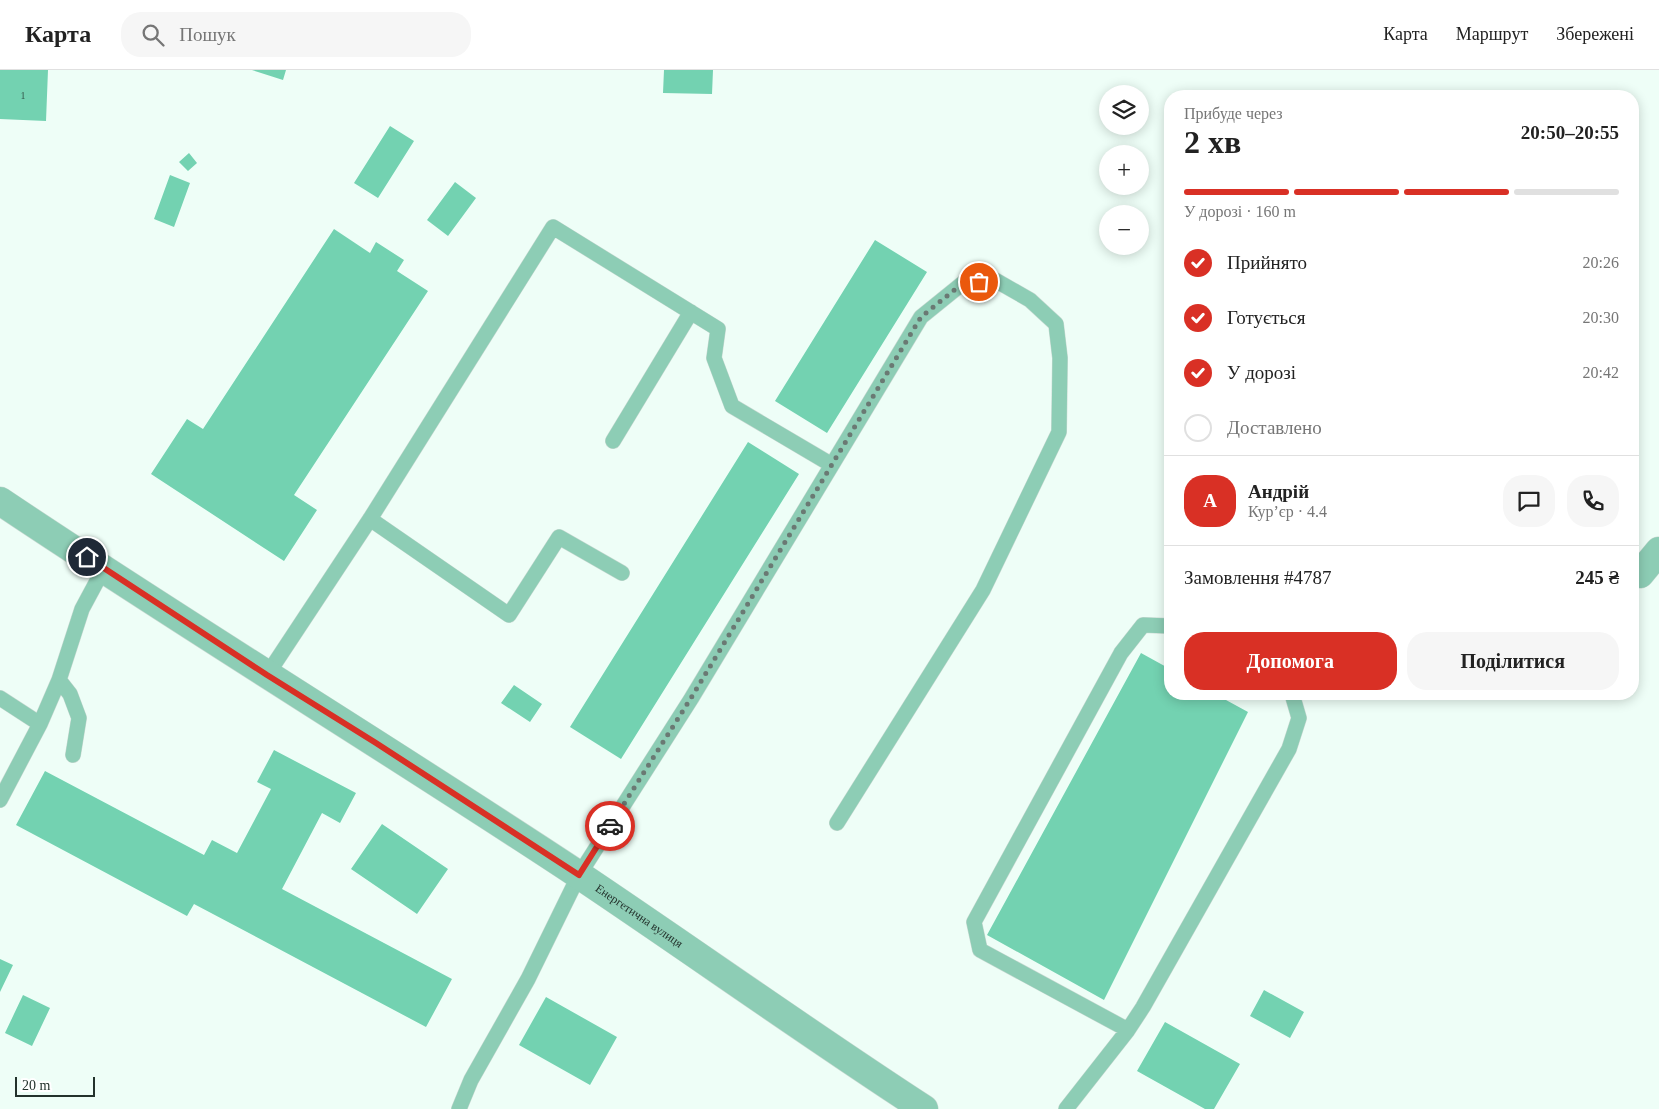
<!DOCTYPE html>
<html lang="uk">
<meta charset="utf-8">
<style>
body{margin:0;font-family:Georgia,serif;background:#f6f6f6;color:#222;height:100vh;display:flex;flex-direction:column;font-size:19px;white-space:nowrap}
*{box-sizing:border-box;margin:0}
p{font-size:16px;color:#767676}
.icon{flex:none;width:28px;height:28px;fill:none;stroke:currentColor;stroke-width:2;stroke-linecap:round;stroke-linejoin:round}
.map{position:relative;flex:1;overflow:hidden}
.drawer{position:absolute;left:1164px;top:20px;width:475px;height:610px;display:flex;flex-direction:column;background:#fff;border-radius:20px;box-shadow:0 2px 12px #0003}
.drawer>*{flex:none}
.fabs{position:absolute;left:1099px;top:15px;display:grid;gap:10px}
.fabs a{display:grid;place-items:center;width:50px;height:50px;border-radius:50%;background:#fff;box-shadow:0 2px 12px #0003;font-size:25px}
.scale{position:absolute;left:15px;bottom:12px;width:80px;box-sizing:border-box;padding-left:5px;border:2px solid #23322c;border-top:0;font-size:14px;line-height:18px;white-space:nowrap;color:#23322c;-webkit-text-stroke:4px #fff;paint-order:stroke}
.pin{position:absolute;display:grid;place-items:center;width:42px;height:42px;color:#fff;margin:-21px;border:2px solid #fff;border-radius:50%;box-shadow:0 1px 5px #0007}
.courier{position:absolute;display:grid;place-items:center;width:50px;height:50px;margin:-25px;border:4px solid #d93025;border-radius:50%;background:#fff;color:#222;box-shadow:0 1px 6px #0007}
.headline em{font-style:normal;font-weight:800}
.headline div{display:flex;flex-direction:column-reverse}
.headline{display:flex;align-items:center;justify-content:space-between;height:85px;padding:0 20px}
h1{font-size:32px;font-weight:800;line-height:38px}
.bar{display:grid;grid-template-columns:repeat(4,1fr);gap:8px 5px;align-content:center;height:60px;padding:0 20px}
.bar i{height:6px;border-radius:4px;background:#e0e0e0}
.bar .current{background:#d93025}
.bar p{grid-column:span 4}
.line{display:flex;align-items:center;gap:12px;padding:0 20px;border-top:1px solid #e0e0e0}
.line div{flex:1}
.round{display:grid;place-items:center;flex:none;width:52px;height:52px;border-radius:20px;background:#f6f6f6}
ol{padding:0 20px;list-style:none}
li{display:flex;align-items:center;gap:15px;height:55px}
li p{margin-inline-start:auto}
li .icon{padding:5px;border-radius:50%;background:#d93025;color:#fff;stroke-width:4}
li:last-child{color:#767676}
li i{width:28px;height:28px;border:2px solid #e0e0e0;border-radius:50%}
.cta{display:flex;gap:10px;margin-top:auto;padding:10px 20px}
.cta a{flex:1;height:58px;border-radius:20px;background:#d93025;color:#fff;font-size:20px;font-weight:800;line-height:58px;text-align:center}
.cta a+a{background:#f6f6f6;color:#222}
header{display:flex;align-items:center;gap:30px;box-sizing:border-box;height:70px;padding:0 25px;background:#fff;border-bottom:1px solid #e0e0e0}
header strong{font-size:24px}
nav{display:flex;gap:28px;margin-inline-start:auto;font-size:18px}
.search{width:350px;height:45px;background:#f6f6f6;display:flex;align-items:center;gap:12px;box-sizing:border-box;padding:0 18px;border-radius:20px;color:#767676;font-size:19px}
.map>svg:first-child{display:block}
</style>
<header>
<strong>Карта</strong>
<div class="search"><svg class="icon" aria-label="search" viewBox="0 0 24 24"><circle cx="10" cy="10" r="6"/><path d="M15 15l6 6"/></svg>Пошук</div>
<nav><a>Карта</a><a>Маршрут</a><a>Збережені</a></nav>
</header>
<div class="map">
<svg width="1659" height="1039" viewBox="0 0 1659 1039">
<rect width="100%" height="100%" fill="#eefef7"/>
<path fill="#73d2b1" d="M0,0H48L46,51L0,49Z
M252,0H286L283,10Z
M664,0H713L712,24L663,23Z
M390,56L414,71L378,128L354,113Z
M189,83L197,93L188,101L179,92Z
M170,105L190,113L174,157L154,149Z
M455,112L476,128L448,166L427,150Z
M334,159L370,183L376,172L404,190L397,201L428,221L294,425L317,440L284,491L151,404L187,349L203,359Z
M875,170L927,202L827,363L775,331Z
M748,372L799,404L621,689L570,657Z
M1141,583L1170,599V624H1215L1248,642L1104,930L987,865Z
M514,615L542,634L530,652L501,633Z
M274,680L356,723L340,753L322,743L282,819L452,909L426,957L194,834L187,846L16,755L45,701L204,785L212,770L237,783L271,719L257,712Z
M382,754L448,799L417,844L351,799Z
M0,889L13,895L0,922Z
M1264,920L1304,942L1290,968L1250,946Z
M23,925L50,938L32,976L5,963Z
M546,927L617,967L590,1015L519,975Z
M1165,952L1240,994L1214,1039H1205L1137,1001Z"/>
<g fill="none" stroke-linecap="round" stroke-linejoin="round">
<g stroke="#c9d9d2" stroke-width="16">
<path id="lane" d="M613,371L691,242
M370,449L509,545L559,467L622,503
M267,605L370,449L553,157L718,259L714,288L732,336L832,395
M59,610L70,624L79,648L73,685
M0,628L40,654
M0,730L40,654L59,610L82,539L104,498
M1128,960L980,880L974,852L1121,583L1143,555L1170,556
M459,1039L471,1010L528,909L579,805L691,629L921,247L963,213L995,210L1030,230L1056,254L1060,288L1059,362L983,520L837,753
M1066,1039L1128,960L1143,937L1289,679L1299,648L1292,624"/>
</g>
<g stroke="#c9d9d2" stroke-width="29">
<g id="street">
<path id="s1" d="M0,431C191,559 387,678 579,805C694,882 807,963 924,1039"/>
<path d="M1640,504L1659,481"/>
</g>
</g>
<use href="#lane" stroke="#8dcdb5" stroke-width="15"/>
<use href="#street" stroke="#8dcdb5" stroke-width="28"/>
</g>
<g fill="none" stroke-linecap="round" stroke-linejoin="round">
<path stroke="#6a7973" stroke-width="5" stroke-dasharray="0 9" d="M610,756L691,628L921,247L963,213L979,212"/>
<path stroke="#d93025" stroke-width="6" d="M87,487L267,605L376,673L579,805L610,756"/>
</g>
<g text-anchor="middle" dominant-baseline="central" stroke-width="4" stroke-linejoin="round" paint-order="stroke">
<g font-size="10" fill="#375a4d">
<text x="23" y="25">1</text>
</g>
<g font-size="12" fill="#23322c" stroke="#fff">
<text stroke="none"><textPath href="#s1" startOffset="762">Енергетична вулиця</textPath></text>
</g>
</g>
</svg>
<div class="fabs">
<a><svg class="icon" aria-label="layers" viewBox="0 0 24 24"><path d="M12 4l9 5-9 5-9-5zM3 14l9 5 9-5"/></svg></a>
<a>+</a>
<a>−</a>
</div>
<div class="scale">20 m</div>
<div class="pin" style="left:979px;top:212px;background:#ea580c"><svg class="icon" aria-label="bag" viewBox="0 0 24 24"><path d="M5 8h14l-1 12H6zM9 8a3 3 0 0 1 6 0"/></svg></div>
<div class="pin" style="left:87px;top:487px;background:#1f2937"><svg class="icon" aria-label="home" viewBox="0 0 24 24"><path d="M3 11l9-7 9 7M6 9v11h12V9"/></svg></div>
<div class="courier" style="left:610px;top:756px"><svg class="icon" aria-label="car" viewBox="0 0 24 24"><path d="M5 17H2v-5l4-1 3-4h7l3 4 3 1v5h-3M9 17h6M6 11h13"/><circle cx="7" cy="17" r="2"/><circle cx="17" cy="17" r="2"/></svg></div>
<section class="drawer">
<div class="headline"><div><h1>2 хв</h1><p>Прибуде через</p></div><em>20:50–20:55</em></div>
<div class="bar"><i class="current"></i><i class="current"></i><i class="current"></i><i></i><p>У дорозі · 160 m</p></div>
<ol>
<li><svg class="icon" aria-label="check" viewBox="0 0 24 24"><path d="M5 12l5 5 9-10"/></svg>Прийнято<p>20:26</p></li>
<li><svg class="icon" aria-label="check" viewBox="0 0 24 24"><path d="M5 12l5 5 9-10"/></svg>Готується<p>20:30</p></li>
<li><svg class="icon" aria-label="check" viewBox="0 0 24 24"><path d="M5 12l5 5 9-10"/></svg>У дорозі<p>20:42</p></li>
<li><i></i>Доставлено</li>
</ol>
<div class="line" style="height:90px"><b class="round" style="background:#d93025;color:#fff">А</b><div><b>Андрій</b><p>Кур’єр · 4.4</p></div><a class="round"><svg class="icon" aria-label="chat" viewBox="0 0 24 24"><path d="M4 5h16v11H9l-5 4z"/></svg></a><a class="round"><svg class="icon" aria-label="phone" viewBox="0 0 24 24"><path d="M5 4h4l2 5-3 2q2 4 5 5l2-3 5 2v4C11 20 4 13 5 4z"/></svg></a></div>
<div class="line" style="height:65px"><div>Замовлення #4787</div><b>245 ₴</b></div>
<div class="cta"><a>Допомога</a><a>Поділитися</a></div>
</section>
</div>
